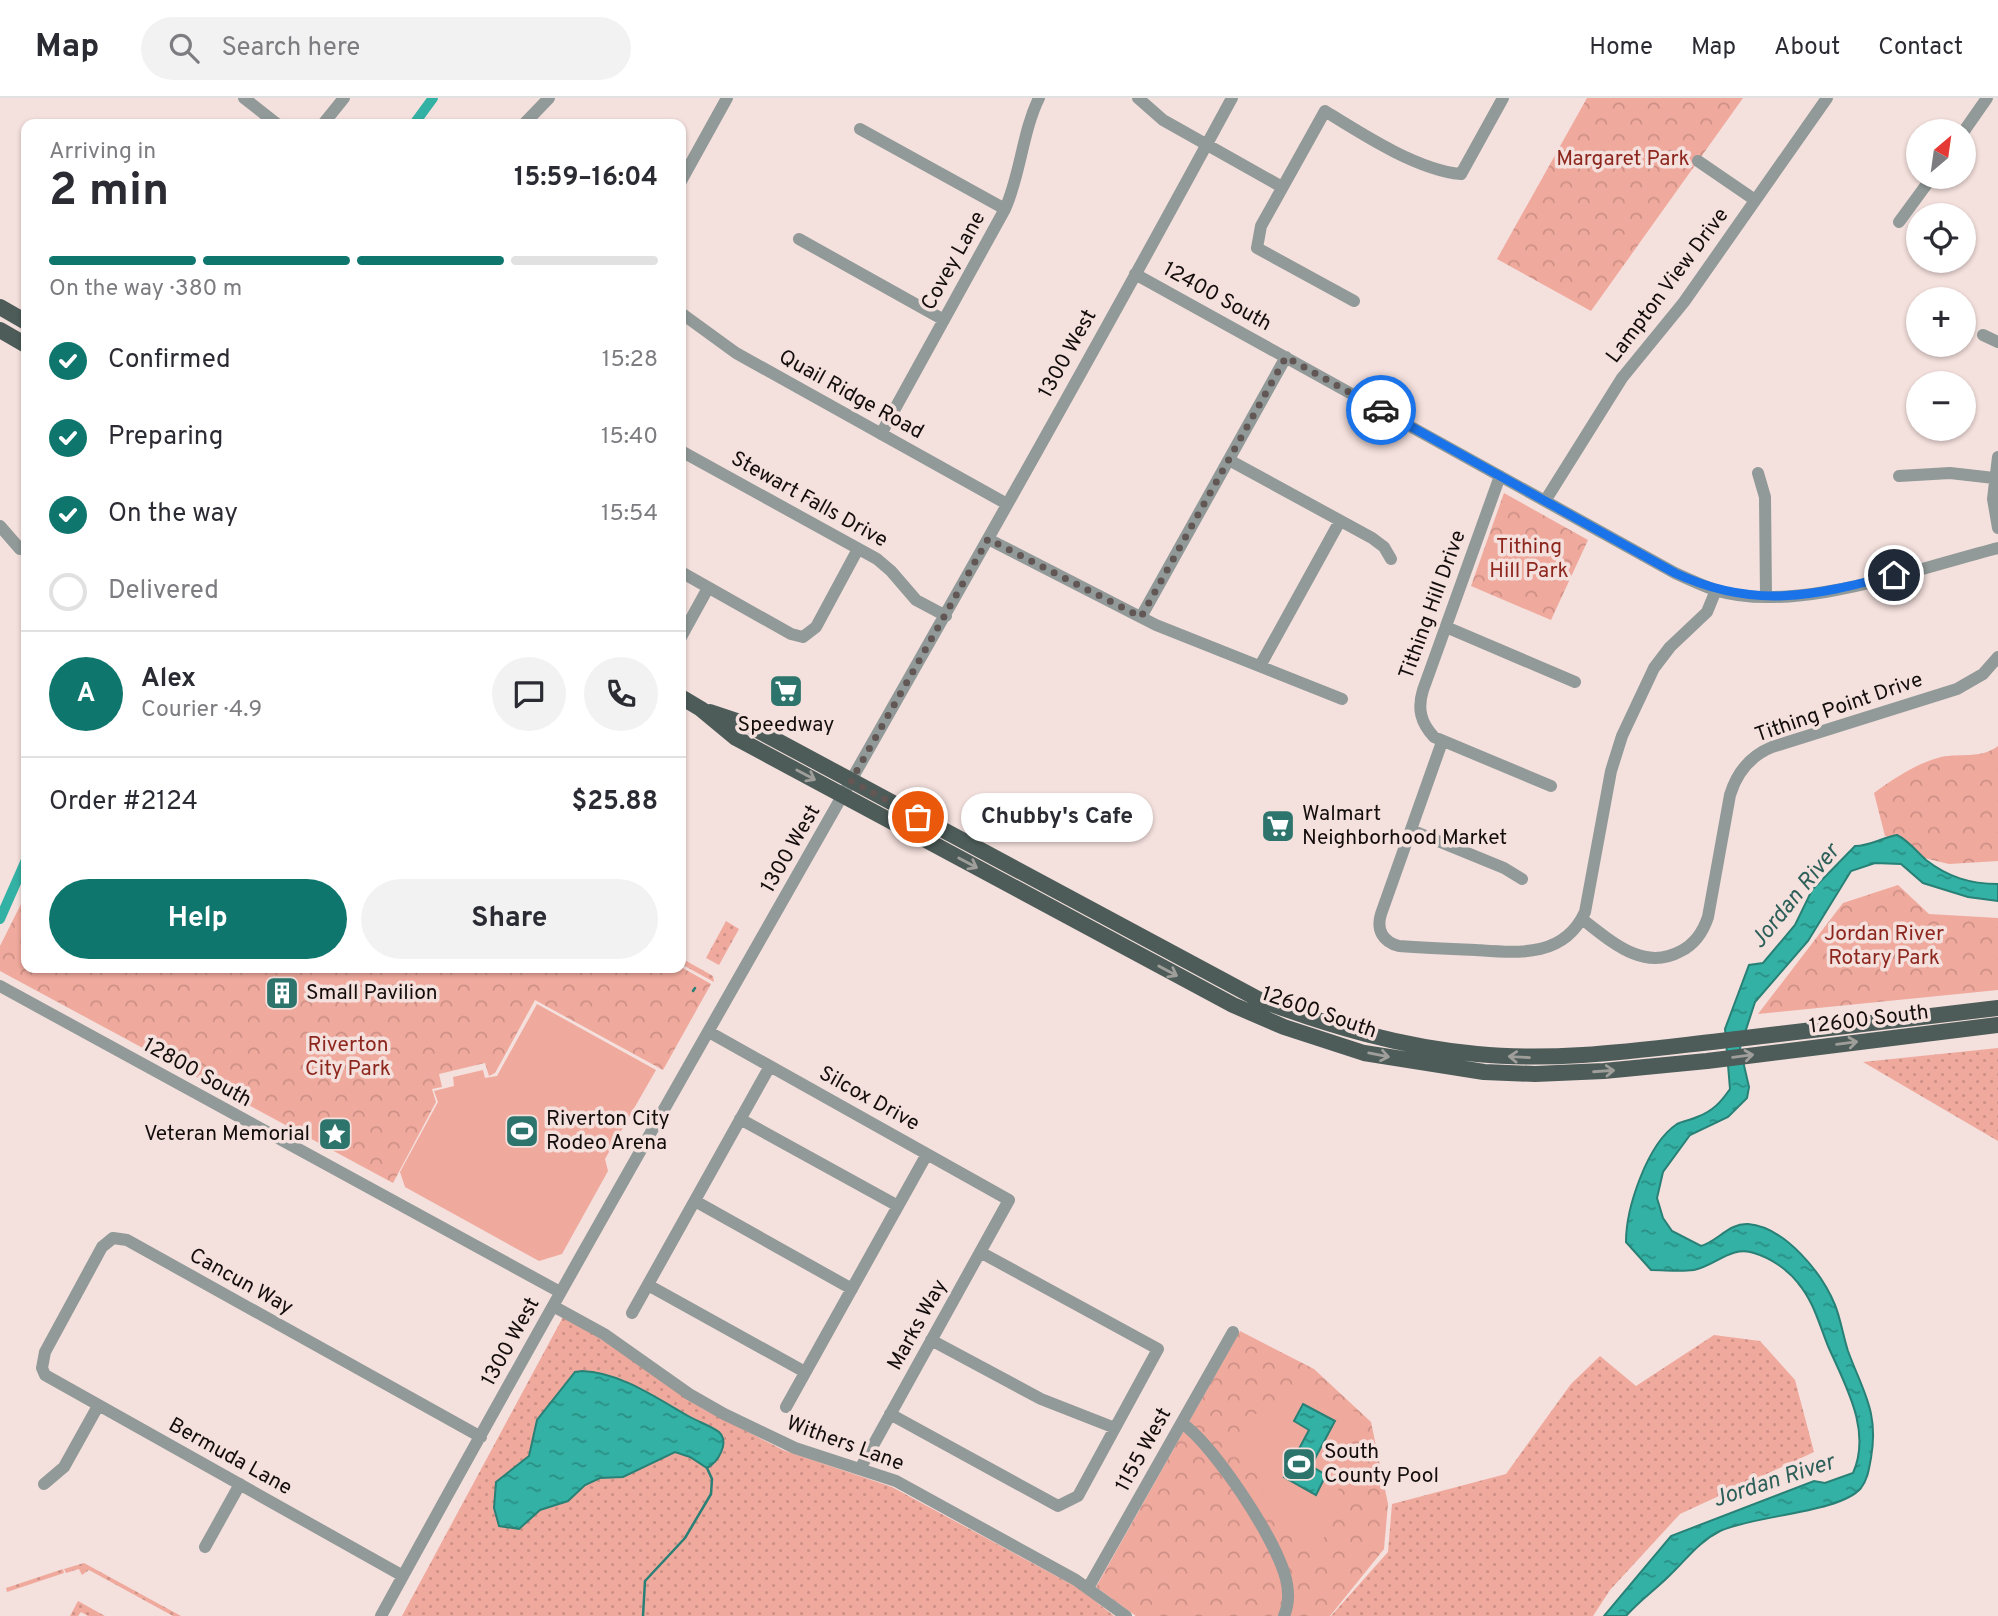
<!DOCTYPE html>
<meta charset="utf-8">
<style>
body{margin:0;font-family:Overpass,sans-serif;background:#f2f2f3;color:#2b2b33;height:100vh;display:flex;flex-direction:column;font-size:26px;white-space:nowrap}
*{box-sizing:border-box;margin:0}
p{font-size:23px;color:#7c7c81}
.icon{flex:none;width:38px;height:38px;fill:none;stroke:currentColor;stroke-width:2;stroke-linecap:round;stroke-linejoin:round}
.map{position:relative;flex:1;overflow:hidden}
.details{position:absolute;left:21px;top:21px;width:665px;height:854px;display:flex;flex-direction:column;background:#fff;border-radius:14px;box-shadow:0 2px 5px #0004}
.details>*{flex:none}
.needle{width:46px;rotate:29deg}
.tools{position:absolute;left:1906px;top:21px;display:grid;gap:14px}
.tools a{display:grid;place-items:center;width:70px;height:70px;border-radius:50%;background:#fff;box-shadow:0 2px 5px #0004;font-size:35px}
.pin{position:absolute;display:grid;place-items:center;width:60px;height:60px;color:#fff;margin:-30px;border:4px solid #fff;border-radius:50%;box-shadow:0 2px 7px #0007}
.courier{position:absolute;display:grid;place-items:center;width:70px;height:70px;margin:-35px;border:5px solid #1a73e8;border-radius:50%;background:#fff;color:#222;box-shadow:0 2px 9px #0007}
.bubble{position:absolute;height:49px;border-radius:24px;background:#fff;box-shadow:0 2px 5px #0004;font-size:23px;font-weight:700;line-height:49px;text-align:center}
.overview em{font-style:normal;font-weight:700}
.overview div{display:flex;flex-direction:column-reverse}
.overview{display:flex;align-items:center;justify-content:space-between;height:119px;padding:0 28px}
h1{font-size:46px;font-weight:700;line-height:52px}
.bar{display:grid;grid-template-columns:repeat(4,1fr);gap:10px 7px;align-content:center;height:84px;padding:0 28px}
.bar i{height:9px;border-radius:5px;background:#e1e1e2}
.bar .active{background:#0f766e}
.bar p{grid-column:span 4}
.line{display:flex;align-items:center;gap:18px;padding:0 28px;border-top:2px solid #e1e1e2}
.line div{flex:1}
.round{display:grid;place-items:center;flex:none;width:74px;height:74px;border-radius:37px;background:#f2f2f3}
ol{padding:0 28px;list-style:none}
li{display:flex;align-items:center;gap:21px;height:77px}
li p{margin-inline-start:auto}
li .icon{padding:7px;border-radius:50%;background:#0f766e;color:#fff;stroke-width:4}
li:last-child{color:#7c7c81}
li i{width:38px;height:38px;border:4px solid #e1e1e2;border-radius:50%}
.action{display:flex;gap:14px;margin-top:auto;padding:14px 28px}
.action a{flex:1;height:80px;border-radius:42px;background:#0f766e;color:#fff;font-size:28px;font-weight:700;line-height:80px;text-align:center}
.action a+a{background:#f2f2f3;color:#2b2b33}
header{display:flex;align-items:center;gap:42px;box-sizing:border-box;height:98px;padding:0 35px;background:#fff;border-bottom:2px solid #e1e1e2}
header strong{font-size:33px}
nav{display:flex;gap:38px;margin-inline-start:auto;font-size:24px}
.search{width:490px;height:63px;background:#f2f2f3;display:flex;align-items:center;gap:18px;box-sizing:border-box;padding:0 24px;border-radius:38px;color:#7c7c81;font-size:26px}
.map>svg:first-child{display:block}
</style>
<header>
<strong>Map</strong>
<div class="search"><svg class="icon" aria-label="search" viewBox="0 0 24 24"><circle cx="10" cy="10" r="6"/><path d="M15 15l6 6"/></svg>Search here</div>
<nav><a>Home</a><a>Map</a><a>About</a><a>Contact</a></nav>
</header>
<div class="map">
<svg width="1998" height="1518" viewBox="0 0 1998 1518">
<defs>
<pattern id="grass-dots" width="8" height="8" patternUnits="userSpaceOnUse" patternTransform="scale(1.75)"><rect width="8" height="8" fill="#f0a99d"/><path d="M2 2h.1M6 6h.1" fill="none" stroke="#cd9086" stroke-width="1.8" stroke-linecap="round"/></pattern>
<pattern id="park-crowns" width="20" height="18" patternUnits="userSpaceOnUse" patternTransform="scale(1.75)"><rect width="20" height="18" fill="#f0a99d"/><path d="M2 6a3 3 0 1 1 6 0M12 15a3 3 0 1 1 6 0" fill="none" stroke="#cd9086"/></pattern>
<pattern id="water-ripples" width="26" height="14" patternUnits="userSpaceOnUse" patternTransform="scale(1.75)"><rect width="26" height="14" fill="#33b1a4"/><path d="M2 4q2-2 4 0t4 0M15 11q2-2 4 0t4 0" fill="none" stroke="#2a8e84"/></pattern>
</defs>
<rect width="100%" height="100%" fill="#f4e0dd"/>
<path fill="url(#grass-dots)" d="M726,823L739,831L719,867L706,860Z
M681,860L713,878L714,884L681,866Z
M1998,950V1043L1863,964Z
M563,1219L598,1239L703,1311L783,1352L892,1389L1080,1491L1114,1518H402Z
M1714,1237L1760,1243L1795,1282L1814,1354L1680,1416L1610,1492L1593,1518H1331L1388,1454L1392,1406L1506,1376L1571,1286L1600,1258L1636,1288Z
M84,1465L181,1518H173L89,1472L82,1477L79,1471L66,1475L64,1471Z
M63,1471L64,1475L7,1494L6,1490Z
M78,1503L105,1518H88L81,1514L78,1518H70Z"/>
<path fill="url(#park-crowns)" d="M1587,0H1743L1591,213L1497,161Z
M1504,395L1588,442L1551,522L1471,488Z
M1998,648V763L1949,766L1916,758L1907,746L1885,738L1874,695C1893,681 1917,665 1941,659C1961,655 1981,661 1998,648Z
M1898,787L1929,816L1998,820V892L1758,916L1843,805Z
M26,796V870L681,869L711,886L663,972L535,902L495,975L489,978L485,965L439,976L442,989L432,991L436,1004L393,1085L0,873V848Z
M1240,1233L1314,1271L1371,1324L1388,1406L1384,1451L1330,1518H1136L1096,1489Z"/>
<path fill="#f0a99d" d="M537,906L656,972L605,1061L608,1073L562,1156L539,1163L405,1089L400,1074L438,1004L434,993L454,988L453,979L483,972L485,980L497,978Z
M1301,1284L1359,1316L1344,1364L1351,1368L1336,1396L1342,1400L1337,1409L1340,1411L1317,1452L1284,1433L1286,1427C1274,1421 1268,1405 1261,1393L1264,1391L1241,1350L1250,1320Z"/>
<path fill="url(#water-ripples)" stroke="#298076" stroke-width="2" d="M1897,737C1909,743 1916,753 1926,762C1948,779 1970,786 1998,786V803L1968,799L1923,785L1901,766L1875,765L1851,773L1808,843L1755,904L1740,950L1749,989L1747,1000L1728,1019L1690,1037L1663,1074L1657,1100L1663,1120L1672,1133L1701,1148C1718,1143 1729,1125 1748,1126C1785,1129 1822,1175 1835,1207C1841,1222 1843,1238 1848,1253C1863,1294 1879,1314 1871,1360C1869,1370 1868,1381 1861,1390C1840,1415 1755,1417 1720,1433C1698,1444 1686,1462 1669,1478C1655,1492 1639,1503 1626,1518H1604L1671,1438L1814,1383L1825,1385L1853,1375C1872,1332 1845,1287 1828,1248C1819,1226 1814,1204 1798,1185C1788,1172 1771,1160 1754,1155C1732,1147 1715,1168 1694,1172C1680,1174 1665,1172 1651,1172L1626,1144C1626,1110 1647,1046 1677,1026C1683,1023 1691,1022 1697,1019C1713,1013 1721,1004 1730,991L1725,931L1749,867L1763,865L1795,827L1812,792L1855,748C1870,748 1881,740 1897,737Z
M582,1273C620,1274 658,1301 690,1319C699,1324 711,1328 719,1334C730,1345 718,1364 707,1370L690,1359L675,1354L623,1379L600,1380L585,1387L568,1403L540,1412L519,1431L499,1428L494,1410L496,1384L529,1358L537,1322L575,1274Z
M1303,1306L1335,1323L1311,1368L1326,1377L1316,1397L1284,1379L1309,1332L1294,1323Z"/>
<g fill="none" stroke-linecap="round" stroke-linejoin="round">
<path stroke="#298076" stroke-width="2.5" d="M693,893L695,890
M643,1518L645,1483L685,1440L711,1396L712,1381L707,1370"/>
<path stroke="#33b1a4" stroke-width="10" d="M414,26L433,0
M0,821L26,762"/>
<path stroke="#919a98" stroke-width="12" d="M244,0L277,26
M1138,0L1163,22L1282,89
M323,26L344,0
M524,26L549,0
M860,31L1005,111
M1964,33L1987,0
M1698,63L1755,102
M681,83L727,0
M1899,124L1932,79
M799,141L944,222
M1135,176L1675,475C1688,481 1701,487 1715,492C1795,517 1918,470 1998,450
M1354,203L1257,150L1261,128L1325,13C1362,36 1417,72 1461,76L1503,0
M681,215L736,255L1007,406
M1983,237L1998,244
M881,336L1005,111C1021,75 1022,35 1039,0
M681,353L877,461L891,473L916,502L946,518
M1998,359L1993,401L1998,430
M1229,362L1372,440L1384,449L1391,461
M1758,375L1765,399L1766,498
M1500,378L1423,592C1417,611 1421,625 1434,639L1551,688
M1899,378L1950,375L1994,380
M1545,403L1622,280L1684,204L1827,0
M0,428L20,451
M988,441L1156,527L1342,601
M681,474L791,536L803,539L816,529L858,451
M1141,519L1286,259
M1446,529L1575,584
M681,539L708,490
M1260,568L1340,423
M1442,644L1381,816C1376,832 1383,844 1399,848C1425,850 1450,851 1476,852C1518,855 1564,860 1585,814L1611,673L1622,638L1654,570L1670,549L1707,514L1716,492
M1411,732L1504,770L1522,781
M1582,821C1611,843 1643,874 1681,853C1695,846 1703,834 1708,819L1730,697C1737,674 1750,658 1772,649L1957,591L1983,576L1998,559
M0,888L560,1194
M709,934L1009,1102L860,1371
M740,1021L898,1108
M695,1103L852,1191
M648,1187L805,1274
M553,1208L604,1236L689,1296L724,1316L795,1350L896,1383L1076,1482L1126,1518
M632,1215L770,968
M931,1242L1041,1301L1115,1330
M786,1309L927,1056
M890,1316L1058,1408L1078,1398L1158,1251L980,1154
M1182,1325C1215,1349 1276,1441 1286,1481C1289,1493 1289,1506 1284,1518
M44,1386L64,1369L98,1308
M205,1449L240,1386
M403,1478L45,1277L42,1270L45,1254L102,1149L113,1140L127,1142L481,1339
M1088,1490L1233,1234
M381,1518C659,1009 956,510 1232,0"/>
<path stroke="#4d5c59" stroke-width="16" d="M0,209L26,224
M0,232L26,247
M681,599L701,611L736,640L1233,907L1284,929L1364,955L1484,974L1535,976L1604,973L1707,963L1998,927
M710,614L746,626L1258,901C1330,928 1401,949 1477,956C1558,964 1639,952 1720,943C1812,932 1905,921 1998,910"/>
</g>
<defs><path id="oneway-shaft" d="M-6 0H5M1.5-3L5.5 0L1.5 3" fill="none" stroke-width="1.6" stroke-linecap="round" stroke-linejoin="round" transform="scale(1.75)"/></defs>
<g stroke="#a09e9b">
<use href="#oneway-shaft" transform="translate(806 677) rotate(28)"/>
<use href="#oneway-shaft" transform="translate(968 765) rotate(28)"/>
<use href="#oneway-shaft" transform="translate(1168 873) rotate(28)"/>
<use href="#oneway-shaft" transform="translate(1847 945) rotate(-7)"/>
<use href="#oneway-shaft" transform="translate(1379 957) rotate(11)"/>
<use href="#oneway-shaft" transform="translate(1743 958) rotate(-7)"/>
<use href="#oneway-shaft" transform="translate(1519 959) rotate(-177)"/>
<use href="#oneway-shaft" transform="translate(1604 973) rotate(-4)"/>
</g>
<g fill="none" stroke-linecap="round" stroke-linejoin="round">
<path stroke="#625755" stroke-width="7" stroke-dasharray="0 12.6" d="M918,719L851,683L988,441L1141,519L1286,259L1381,312"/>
<path stroke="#1a73e8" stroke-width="9" d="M1381,312L1675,475C1754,512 1813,498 1894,477"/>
</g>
<defs>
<g id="supermarket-square" transform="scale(1.75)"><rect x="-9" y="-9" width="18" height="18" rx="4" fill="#2d746c" stroke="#f4e0dd"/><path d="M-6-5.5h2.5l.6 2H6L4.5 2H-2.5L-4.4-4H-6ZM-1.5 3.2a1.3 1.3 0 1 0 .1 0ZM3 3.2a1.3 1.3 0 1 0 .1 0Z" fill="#fff"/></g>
<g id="building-square" transform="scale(1.75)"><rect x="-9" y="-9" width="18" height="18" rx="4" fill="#2d746c" stroke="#f4e0dd"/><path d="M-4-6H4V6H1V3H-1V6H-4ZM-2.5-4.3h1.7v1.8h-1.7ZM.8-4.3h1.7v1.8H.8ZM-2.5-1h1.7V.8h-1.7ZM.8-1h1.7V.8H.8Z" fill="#fff"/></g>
<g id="stadium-square" transform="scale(1.75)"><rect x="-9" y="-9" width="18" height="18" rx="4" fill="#2d746c" stroke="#f4e0dd"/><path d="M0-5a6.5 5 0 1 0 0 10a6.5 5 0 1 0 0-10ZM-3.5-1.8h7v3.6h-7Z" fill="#fff"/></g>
<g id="sight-square" transform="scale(1.75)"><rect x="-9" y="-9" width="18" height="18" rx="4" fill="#2d746c" stroke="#f4e0dd"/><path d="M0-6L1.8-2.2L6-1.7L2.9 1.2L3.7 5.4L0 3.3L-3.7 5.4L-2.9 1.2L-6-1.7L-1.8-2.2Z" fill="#fff"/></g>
</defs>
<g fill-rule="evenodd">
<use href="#supermarket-square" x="786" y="593"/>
<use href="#supermarket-square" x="1278" y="728"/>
<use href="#building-square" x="282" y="895"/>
<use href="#stadium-square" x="522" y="1033"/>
<use href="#sight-square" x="335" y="1036"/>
<use href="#stadium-square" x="1299" y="1366"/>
</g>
<g text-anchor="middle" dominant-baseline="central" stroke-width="7" stroke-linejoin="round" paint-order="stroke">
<g font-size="21" fill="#8d271e" stroke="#f4e0dd">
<text x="1623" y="61">Margaret Park</text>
<text x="1529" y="449">Tithing<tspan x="1529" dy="24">Hill Park</tspan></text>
<text x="1884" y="836">Jordan River<tspan x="1884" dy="24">Rotary Park</tspan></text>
<text x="348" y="947">Riverton<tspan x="348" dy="24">City Park</tspan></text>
</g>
<g font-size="21" fill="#130d0c" stroke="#f4e0dd">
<text transform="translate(954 163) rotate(-61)">Covey Lane</text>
<text transform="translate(1668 188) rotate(-53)">Lampton View Drive</text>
<text transform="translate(1217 199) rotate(29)">12400 South</text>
<text transform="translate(1068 256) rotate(-61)">1300 West</text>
<text transform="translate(851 297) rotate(29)">Quail Ridge Road</text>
<text transform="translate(809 402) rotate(29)">Stewart Falls Drive</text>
<text transform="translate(1433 507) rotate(-70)">Tithing Hill Drive</text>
<text transform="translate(1839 610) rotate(-19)">Tithing Point Drive</text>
<text transform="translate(791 751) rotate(-60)">1300 West</text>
<text transform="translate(1319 915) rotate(19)">12600 South</text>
<text transform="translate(1869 922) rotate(-7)">12600 South</text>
<text transform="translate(197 975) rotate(29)">12800 South</text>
<text transform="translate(869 1001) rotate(29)">Silcox Drive</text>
<text transform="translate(241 1184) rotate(29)">Cancun Way</text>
<text transform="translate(918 1227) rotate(-61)">Marks Way</text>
<text transform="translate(511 1244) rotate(-61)">1300 West</text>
<text transform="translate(845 1346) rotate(20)">Withers Lane</text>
<text transform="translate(1144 1352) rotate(-61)">1155 West</text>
<text transform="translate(230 1359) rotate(29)">Bermuda Lane</text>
</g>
<g font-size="21" fill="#130d0c" stroke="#f4e0dd" text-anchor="start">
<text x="786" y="627" text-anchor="middle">Speedway</text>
<text x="1302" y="716">Walmart<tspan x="1302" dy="24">Neighborhood Market</tspan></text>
<text x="306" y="895">Small Pavilion</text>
<text x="546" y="1021">Riverton City<tspan x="546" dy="24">Rodeo Arena</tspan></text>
<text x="310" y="1036" text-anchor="end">Veteran Memorial</text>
<text x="1324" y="1354">South<tspan x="1324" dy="24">County Pool</tspan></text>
</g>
<g font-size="23" font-style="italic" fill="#2d5f59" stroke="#f4e0dd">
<text transform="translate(1796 799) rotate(-51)">Jordan River</text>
<text transform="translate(1774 1384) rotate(-18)">Jordan River</text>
</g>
</g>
</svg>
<div class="tools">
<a><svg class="needle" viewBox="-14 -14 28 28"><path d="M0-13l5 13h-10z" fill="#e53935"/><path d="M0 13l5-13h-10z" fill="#7c7c81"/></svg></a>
<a><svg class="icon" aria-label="locate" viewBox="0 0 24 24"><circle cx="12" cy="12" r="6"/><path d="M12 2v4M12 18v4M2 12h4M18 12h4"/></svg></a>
<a>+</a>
<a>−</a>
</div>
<div class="pin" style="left:918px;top:719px;background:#ea580c"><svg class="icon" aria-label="bag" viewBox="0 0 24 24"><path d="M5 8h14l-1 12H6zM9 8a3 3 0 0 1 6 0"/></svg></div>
<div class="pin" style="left:1894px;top:477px;background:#1f2937"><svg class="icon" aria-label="home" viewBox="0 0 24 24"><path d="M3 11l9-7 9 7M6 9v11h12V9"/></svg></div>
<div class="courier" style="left:1381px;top:312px"><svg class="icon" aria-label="car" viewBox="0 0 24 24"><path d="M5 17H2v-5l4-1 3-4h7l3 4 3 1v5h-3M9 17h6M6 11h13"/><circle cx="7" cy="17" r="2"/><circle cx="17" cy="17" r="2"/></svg></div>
<div class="bubble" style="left:961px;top:695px;width:192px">Chubby's Cafe</div>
<section class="details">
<div class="overview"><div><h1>2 min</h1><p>Arriving in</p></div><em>15:59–16:04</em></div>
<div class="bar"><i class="active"></i><i class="active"></i><i class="active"></i><i></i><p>On the way · 380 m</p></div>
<ol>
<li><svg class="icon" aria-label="check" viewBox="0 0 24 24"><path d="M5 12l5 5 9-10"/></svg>Confirmed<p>15:28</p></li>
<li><svg class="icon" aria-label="check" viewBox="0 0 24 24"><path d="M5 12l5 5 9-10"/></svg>Preparing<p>15:40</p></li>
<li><svg class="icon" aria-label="check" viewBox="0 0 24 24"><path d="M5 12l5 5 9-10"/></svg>On the way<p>15:54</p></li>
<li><i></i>Delivered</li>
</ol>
<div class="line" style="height:126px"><b class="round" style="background:#0f766e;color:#fff">A</b><div><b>Alex</b><p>Courier · 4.9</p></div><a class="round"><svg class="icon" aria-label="chat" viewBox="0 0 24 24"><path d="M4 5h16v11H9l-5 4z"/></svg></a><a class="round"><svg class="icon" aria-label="phone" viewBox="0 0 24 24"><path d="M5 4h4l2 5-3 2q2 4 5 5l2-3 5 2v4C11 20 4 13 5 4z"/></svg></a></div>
<div class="line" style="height:91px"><div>Order #2124</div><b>$25.88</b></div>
<div class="action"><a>Help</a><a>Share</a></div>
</section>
</div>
